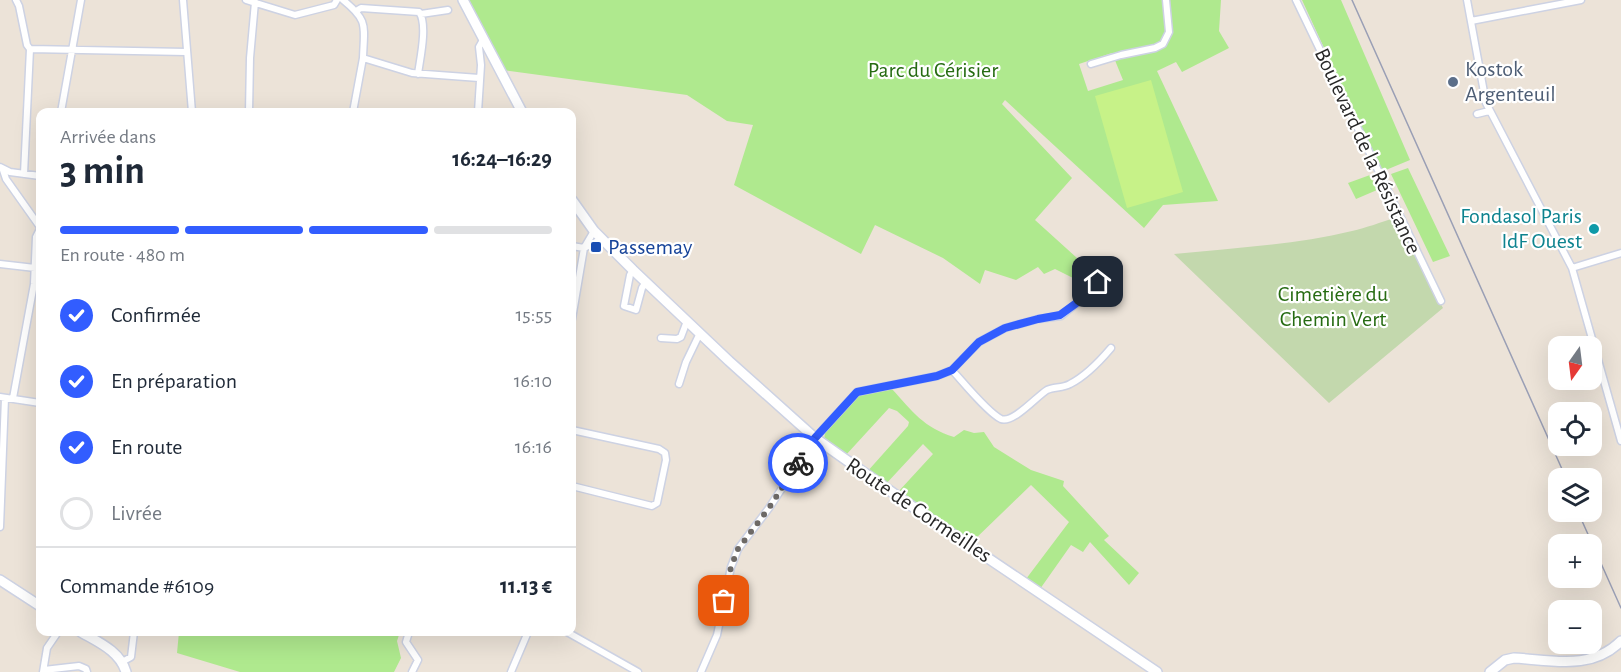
<!DOCTYPE html>
<html lang="fr">
<meta charset="utf-8">
<style>
body{margin:0;font-family:"Alegreya Sans",sans-serif;background:#f2f2f3;color:#1f2937;height:100vh;display:flex;flex-direction:column;font-size:22px;white-space:nowrap}
*{box-sizing:border-box;margin:0}
p{font-size:20px;color:#747a83}
.icon{flex:none;width:33px;height:33px;fill:none;stroke:currentColor;stroke-width:2;stroke-linecap:round;stroke-linejoin:round}
.map{position:relative;flex:1;overflow:hidden}
.drawer{position:absolute;left:36px;top:108px;width:540px;height:528px;display:flex;flex-direction:column;background:#fff;border-radius:12px;box-shadow:0 6px 24px #0002}
.drawer>*{flex:none}
.needle{width:39px;rotate:194deg}
.buttons{position:absolute;left:1548px;top:336px;display:grid;gap:12px}
.buttons a{display:grid;place-items:center;width:54px;height:54px;border-radius:12px;background:#fff;box-shadow:0 6px 24px #0002;font-size:30px}
.pin{position:absolute;display:grid;place-items:center;width:51px;height:51px;color:#fff;margin:-26px;border-radius:12px;box-shadow:0 3px 9px #0006}
.courier{position:absolute;display:grid;place-items:center;width:60px;height:60px;margin:-30px;border:4px solid #325dff;border-radius:50%;background:#fff;color:#222;box-shadow:0 2px 8px #0007}
.overview em{font-style:normal;font-weight:600}
.overview div{display:flex;flex-direction:column-reverse}
.overview{display:flex;align-items:center;justify-content:space-between;height:102px;padding:0 24px}
h1{font-size:39px;font-weight:600;line-height:45px}
.bar{display:grid;grid-template-columns:repeat(4,1fr);gap:9px 6px;align-content:center;height:72px;padding:0 24px}
.bar i{height:8px;border-radius:4px;background:#e0e1e3}
.bar .on{background:#325dff}
.bar p{grid-column:span 4}
.line{display:flex;align-items:center;gap:15px;padding:0 24px;border-top:2px solid #e0e1e3}
.line div{flex:1}
ol{padding:0 24px;list-style:none}
li{display:flex;align-items:center;gap:18px;height:66px}
li p{margin-inline-start:auto}
li .icon{padding:6px;border-radius:50%;background:#325dff;color:#fff;stroke-width:4}
li:last-child{color:#747a83}
li i{width:33px;height:33px;border:3px solid #e0e1e3;border-radius:50%}
.map>svg:first-child{display:block}
</style>
<div class="map">
<svg width="1621" height="672" viewBox="0 0 1621 672">
<rect width="100%" height="100%" fill="#ece3d8"/>
<path fill="#afe98e" fill-rule="evenodd" d="M469,0H1221L1219,31L1229,48L1182,72L1176,62L1157,71L1218,201L1163,205L1144,228L1005,100L1002,104L1072,178L1035,220L1077,258L1072,265L1081,273L1075,279L1055,269L1044,274L1038,267L1016,280L985,270L980,284L943,258L875,225L861,254L734,185L753,125L727,121L687,95L503,70ZM1112,53L1123,80L1088,91L1079,64Z
M1302,0H1341L1410,160L1381,172Z
M1408,168L1450,256L1433,262L1391,174Z
M1370,175L1377,190L1356,199L1348,183Z
M892,389C912,411 924,428 954,437L964,430L974,433L984,432L994,447L1031,470L1064,481L1063,486L1109,536L1104,540L1139,573L1129,585L1090,542L1083,552L1071,545L1040,589L1026,579L1069,522L1031,485L972,542L898,492L933,454L923,444L885,485L866,473L908,426L909,422L897,411L889,408L845,456L824,441L825,432L854,395Z
M179,632H400L397,641L401,658L394,672H240L177,653Z"/>
<path fill="#c3d8ad" d="M1395,218L1443,308L1329,403L1174,254C1233,248 1294,245 1352,231C1366,228 1381,222 1395,218Z"/>
<path fill="#c7f288" d="M1151,80L1183,192L1127,208L1095,96Z"/>
<g fill="none" stroke-linecap="round" stroke-linejoin="round">
<g stroke="#cdd2e3" stroke-width="9">
<path id="street" d="M16,0L19,6L27,45L30,49L24,174
M183,0L192,112
M246,0L295,15L334,5L337,0
M343,0C369,21 364,26 363,58L412,73L479,78
M1296,0L1441,301
M1467,0L1486,103L1572,268L1621,441
M356,11L361,8L419,12C428,24 420,59 418,74
M421,14L448,10
M1471,21L1581,0
M30,49L186,52
M1091,64L1121,55L1155,48L1163,44L1169,32L1166,0
M61,112L81,0
M249,112L250,58L255,2
M353,112L363,58
M478,112L481,65L479,47L483,40
M1477,114L1489,111
M0,167L10,172L40,176
M3,170L6,179L40,227
M572,246L584,248L602,239
M0,264L35,268
M1572,268L1621,253
M633,270L630,275L624,306L636,310L642,288L646,282
M572,319L584,248L594,231
M661,338L677,339L681,337L687,321
M952,370C963,382 988,413 1001,419C1013,424 1037,396 1047,390C1054,387 1063,388 1070,384C1086,376 1100,361 1111,348
M679,384L686,362L700,333
M0,397L40,403
M13,398L34,284L36,237L40,229
M572,430L659,449L665,453L666,460L657,503L652,506L572,486
M0,527L5,398
M409,632L406,642L418,660L412,672
M567,632L638,672
M122,662L131,657L134,632
M44,670L79,666L86,669L87,672
M43,672L47,648L58,632
M511,672L528,632
M701,672L717,635L731,567L738,549L769,508L815,438L857,392L937,376L952,370L979,342L1005,328L1038,319L1061,316L1082,299L1098,282"/>
</g>
<g stroke="#cdd2e3" stroke-width="12">
<path id="secondary" d="M463,0L522,112
M572,200L594,231L633,270L729,361L815,438L930,519L1157,672
M0,580L40,606
M81,632C98,642 120,651 126,672
M1490,672L1505,660L1514,658C1552,660 1591,671 1621,641"/>
</g>
<use href="#street" stroke="#fff" stroke-width="6"/>
<use href="#secondary" stroke="#fff" stroke-width="9"/>
<path stroke="#9a9fb5" stroke-width="1.5" d="M1352,0L1566,478
M1578,512L1621,608"/>
</g>
<g fill="none" stroke-linecap="round" stroke-linejoin="round">
<path stroke="#6d6966" stroke-width="6" stroke-dasharray="0 10.8" d="M724,601L731,567L738,549L769,508L798,463"/>
<path stroke="#325dff" stroke-width="8" d="M798,463L815,438L857,392L937,376L952,370L979,342L1005,328L1038,319L1060,315L1082,299L1098,282"/>
</g>
<circle fill="#5c6f8a" stroke="#fff" stroke-width="2" cx="1453" cy="82" r="6"/>
<circle fill="#0f9aa8" stroke="#fff" stroke-width="2" cx="1594" cy="229" r="6"/>
<rect fill="#1a4fb4" stroke="#fff" stroke-width="2" x="590" y="241" width="12" height="12" rx="3"/>
<g text-anchor="middle" dominant-baseline="central" stroke-width="4.5" stroke-linejoin="round" paint-order="stroke">
<g font-size="22" fill="#4e5e75" stroke="#fff" text-anchor="start">
<text x="1465" y="69">Kostok<tspan x="1465" dy="25">Argenteuil</tspan></text>
</g>
<g font-size="22" fill="#266b12" stroke="#fff">
<text x="933" y="70">Parc du Cérisier</text>
<text x="1333" y="294">Cimetière du<tspan x="1333" dy="25">Chemin Vert</tspan></text>
</g>
<g font-size="22" fill="#282828" stroke="#fff">
<text transform="translate(1368 151) rotate(65)">Boulevard de la Résistance</text>
<text transform="translate(919 510) rotate(34)">Route de Cormeilles</text>
</g>
<g font-size="22" fill="#0d838f" stroke="#fff" text-anchor="end">
<text x="1582" y="216">Fondasol Paris<tspan x="1582" dy="25">IdF Ouest</tspan></text>
</g>
<g font-size="22" fill="#164399" stroke="#fff" text-anchor="start">
<text x="608" y="247">Passemay</text>
</g>
</g>
</svg>
<div class="buttons">
<a><svg class="needle" viewBox="-14 -14 28 28"><path d="M0-13l5 13h-10z" fill="#e53935"/><path d="M0 13l5-13h-10z" fill="#747a83"/></svg></a>
<a><svg class="icon" aria-label="locate" viewBox="0 0 24 24"><circle cx="12" cy="12" r="6"/><path d="M12 2v4M12 18v4M2 12h4M18 12h4"/></svg></a>
<a><svg class="icon" aria-label="layers" viewBox="0 0 24 24"><path d="M12 4l9 5-9 5-9-5zM3 14l9 5 9-5"/></svg></a>
<a>+</a>
<a>−</a>
</div>
<div class="pin" style="left:724px;top:601px;background:#ea580c"><svg class="icon" aria-label="bag" viewBox="0 0 24 24"><path d="M5 8h14l-1 12H6zM9 8a3 3 0 0 1 6 0"/></svg></div>
<div class="pin" style="left:1098px;top:282px;background:#1f2937"><svg class="icon" aria-label="home" viewBox="0 0 24 24"><path d="M3 11l9-7 9 7M6 9v11h12V9"/></svg></div>
<div class="courier" style="left:798px;top:463px"><svg class="icon" aria-label="bike" viewBox="0 0 24 24"><circle cx="6" cy="16" r="4"/><circle cx="18" cy="16" r="4"/><path d="M6 16l4-8h5l3 8M10 8l3 8H6M13 5h3"/></svg></div>
<section class="drawer">
<div class="overview"><div><h1>3 min</h1><p>Arrivée dans</p></div><em>16:24–16:29</em></div>
<div class="bar"><i class="on"></i><i class="on"></i><i class="on"></i><i></i><p>En route · 480 m</p></div>
<ol>
<li><svg class="icon" aria-label="check" viewBox="0 0 24 24"><path d="M5 12l5 5 9-10"/></svg>Confirmée<p>15:55</p></li>
<li><svg class="icon" aria-label="check" viewBox="0 0 24 24"><path d="M5 12l5 5 9-10"/></svg>En préparation<p>16:10</p></li>
<li><svg class="icon" aria-label="check" viewBox="0 0 24 24"><path d="M5 12l5 5 9-10"/></svg>En route<p>16:16</p></li>
<li><i></i>Livrée</li>
</ol>
<div class="line" style="height:78px"><div>Commande #6109</div><b>11.13 €</b></div>
</section>
</div>
